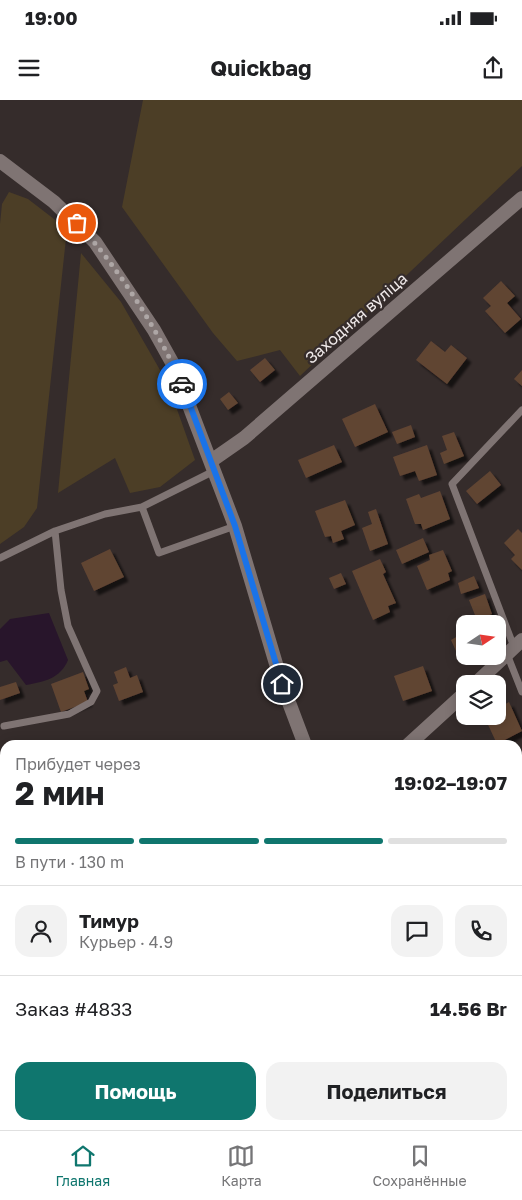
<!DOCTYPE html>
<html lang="ru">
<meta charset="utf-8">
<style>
body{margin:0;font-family:"Golos Text",sans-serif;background:#f2f2f2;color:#202124;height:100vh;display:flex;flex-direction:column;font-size:19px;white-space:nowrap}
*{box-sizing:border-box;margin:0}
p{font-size:16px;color:#757577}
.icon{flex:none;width:28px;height:28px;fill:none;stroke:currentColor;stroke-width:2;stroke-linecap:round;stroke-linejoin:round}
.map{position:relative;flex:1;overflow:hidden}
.sheet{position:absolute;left:0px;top:640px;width:522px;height:390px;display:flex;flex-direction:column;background:#fff;border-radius:15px 15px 0 0;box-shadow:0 2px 12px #0003}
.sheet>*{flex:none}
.needle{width:32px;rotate:77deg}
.controls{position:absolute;left:456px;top:515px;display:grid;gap:10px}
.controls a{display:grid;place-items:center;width:50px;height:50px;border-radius:10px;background:#fff;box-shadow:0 2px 12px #0003;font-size:25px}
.pin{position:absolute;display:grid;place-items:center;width:42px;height:42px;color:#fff;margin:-21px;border:2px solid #fff;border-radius:50%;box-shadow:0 1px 5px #0007}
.courier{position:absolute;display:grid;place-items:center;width:50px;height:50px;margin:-25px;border:4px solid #1a73e8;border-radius:50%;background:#fff;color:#222;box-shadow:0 1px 6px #0007}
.head em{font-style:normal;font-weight:700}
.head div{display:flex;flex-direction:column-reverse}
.head{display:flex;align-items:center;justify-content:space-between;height:85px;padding:0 15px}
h1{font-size:32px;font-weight:700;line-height:38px}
.bar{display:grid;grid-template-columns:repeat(4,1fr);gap:8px 5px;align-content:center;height:60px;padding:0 15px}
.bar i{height:6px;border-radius:4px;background:#e0e0e0}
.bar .selected{background:#0f766e}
.bar p{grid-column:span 4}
.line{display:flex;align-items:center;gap:12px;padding:0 15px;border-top:1px solid #e0e0e0}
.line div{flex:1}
.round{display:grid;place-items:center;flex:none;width:52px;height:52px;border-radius:15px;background:#f2f2f2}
.cta{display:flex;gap:10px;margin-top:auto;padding:10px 15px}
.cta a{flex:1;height:58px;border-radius:15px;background:#0f766e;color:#fff;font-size:20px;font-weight:700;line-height:58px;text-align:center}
.cta a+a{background:#f2f2f2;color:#202124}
.status{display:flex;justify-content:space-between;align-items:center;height:35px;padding:0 25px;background:#fff;direction:ltr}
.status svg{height:14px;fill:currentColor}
header{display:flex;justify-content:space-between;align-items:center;height:65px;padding:0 15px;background:#fff;font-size:22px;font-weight:700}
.tabs{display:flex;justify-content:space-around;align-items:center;height:70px;border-top:1px solid #e0e0e0;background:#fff;font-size:14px;color:#757577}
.tabs a{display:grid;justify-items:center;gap:2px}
.tabs .selected{color:#0f766e}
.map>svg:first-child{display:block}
</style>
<div class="status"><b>19:00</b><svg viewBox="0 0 49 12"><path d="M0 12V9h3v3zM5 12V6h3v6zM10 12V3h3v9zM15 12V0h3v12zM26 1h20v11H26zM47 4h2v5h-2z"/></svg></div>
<header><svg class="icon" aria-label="menu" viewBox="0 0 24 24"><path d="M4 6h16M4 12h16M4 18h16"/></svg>Quickbag<svg class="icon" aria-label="share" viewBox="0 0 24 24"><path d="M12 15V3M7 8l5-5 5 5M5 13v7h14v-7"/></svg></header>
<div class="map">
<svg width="522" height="1030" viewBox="0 0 522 1030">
<defs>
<filter id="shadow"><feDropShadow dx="4.5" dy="4.5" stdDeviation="1" flood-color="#0009"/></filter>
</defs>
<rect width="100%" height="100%" fill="#352c2b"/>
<path fill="#4c3e26" d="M143,0H522V66L300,276L280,250L237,261L213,233L122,107Z
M9,92L28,99L67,129L37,408L24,427L0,444V124L2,104Z
M81,153L121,202L168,284L195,360L160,387L130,393L115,358L58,393Z
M5,943V996H0V944Z
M127,1025H348L352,1030H127Z"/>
<path fill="#28152b" d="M49,513L68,560C61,578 44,582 26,585L7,560L0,562V529L10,519Z"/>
<path fill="#614433" filter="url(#shadow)" d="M501,181L515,196L507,203L521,219L505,233L485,211L491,206L483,198Z
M431,241L445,252L451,245L467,258L447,284L416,260Z
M265,258L275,270L260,282L250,270Z
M522,270V286L514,279Z
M229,292L238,303L228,310L220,299Z
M375,304L388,332L355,347L342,319Z
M411,325L415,337L397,344L392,332Z
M454,332L464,356L444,364L440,353L447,350L442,336Z
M334,345L342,362L306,378L298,360Z
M427,345L437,375L419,381L415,371L400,376L393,357Z
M490,371L501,385L477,404L466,391Z
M440,391L450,419L423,430L421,424H415L406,399L419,394L421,398Z
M345,400L355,425L341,431L344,439L333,443L331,436L325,437L315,411Z
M376,409L388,444L370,451L362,428L372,424L368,412Z
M518,429L522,433V470L511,459L515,455L504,443Z
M423,438L429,452L402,464L396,450Z
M110,449L124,477L94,491L81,463Z
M443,450L452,471L448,473L450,480L427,490L417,466L430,460L429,455Z
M380,459L386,472L383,474L396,503L388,506L390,512L373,520L352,471Z
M341,473L346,484L334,489L329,478Z
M474,476L479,488L461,494L458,483Z
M485,494L492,514L477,520L469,500Z
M458,536L464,547L456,551L451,540Z
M423,566L432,591L403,601L394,576Z
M126,567L130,578L137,575L143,592L119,601L113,585L118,583L114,572Z
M83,572L89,589L84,591L88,602L61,612L51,584Z
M16,582L20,593L0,600V587Z
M509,602L522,631L497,644L484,616H498V608Z
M0,661H4L5,668V679H0Z
M5,685V711L0,713V686Z
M522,895V926L518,915V897Z
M87,1025H106L104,1030H85Z"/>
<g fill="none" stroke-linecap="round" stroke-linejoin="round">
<path stroke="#7f7473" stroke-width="7" d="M142,407L214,371
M0,458L55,431
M514,547L452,384L522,310
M507,554L522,592
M4,626L69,614L91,602L97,591L68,526L61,490L55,431L105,414L142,407L159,453L235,426"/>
<path stroke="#7f7473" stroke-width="14" d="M0,61L54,102L95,142L154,230L174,266L235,426L282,584L305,645
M211,361L244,338L522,98
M475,584L522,540
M408,645L465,593
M0,861H5
M440,1025L442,1030
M509,1030L515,1025"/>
</g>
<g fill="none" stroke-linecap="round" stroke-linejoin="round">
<path stroke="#aea7a6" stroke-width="5" stroke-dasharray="0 9" d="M77,123C117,165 158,230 182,284"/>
<path stroke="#1a73e8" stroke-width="6" d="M182,284L235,426L282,584"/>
</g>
<g text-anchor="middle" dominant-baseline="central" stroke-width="4.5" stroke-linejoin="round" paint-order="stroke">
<g font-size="16" fill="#efe9e9" stroke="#352c2b">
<text transform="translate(356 218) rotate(-41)">Заходняя вуліца</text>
</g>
</g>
</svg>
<div class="controls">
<a><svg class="needle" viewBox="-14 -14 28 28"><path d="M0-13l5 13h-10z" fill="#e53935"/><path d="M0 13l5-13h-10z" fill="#757577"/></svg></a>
<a><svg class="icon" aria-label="layers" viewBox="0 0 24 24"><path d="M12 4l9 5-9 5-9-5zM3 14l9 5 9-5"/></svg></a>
</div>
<div class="pin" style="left:77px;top:123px;background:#ea580c"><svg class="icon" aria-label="bag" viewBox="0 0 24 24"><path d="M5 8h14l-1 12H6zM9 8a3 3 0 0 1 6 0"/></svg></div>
<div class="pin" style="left:282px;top:584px;background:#1f2937"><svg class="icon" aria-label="home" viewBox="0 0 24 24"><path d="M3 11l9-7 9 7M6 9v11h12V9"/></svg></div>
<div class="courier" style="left:182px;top:284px"><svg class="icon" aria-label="car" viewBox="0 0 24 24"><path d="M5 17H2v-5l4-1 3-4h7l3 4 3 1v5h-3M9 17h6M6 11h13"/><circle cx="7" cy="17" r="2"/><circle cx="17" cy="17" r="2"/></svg></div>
<section class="sheet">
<div class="head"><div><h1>2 мин</h1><p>Прибудет через</p></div><em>19:02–19:07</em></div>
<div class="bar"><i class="selected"></i><i class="selected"></i><i class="selected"></i><i></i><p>В пути · 130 m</p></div>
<div class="line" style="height:90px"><a class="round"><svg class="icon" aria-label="person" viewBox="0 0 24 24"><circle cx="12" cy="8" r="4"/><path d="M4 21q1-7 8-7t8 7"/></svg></a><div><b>Тимур</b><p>Курьер · 4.9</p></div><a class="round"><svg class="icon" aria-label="chat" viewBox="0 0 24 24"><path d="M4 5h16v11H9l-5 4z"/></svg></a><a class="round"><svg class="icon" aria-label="phone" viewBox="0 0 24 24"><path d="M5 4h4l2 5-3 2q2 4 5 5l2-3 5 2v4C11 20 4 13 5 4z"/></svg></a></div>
<div class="line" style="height:65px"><div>Заказ #4833</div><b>14.56 Br</b></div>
<div class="cta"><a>Помощь</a><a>Поделиться</a></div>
</section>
</div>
<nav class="tabs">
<a class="selected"><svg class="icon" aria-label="home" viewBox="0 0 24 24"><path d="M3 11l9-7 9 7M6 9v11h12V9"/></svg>Главная</a>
<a><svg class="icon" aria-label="map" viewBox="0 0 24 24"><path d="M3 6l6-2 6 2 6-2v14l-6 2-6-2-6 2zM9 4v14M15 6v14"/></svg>Карта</a>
<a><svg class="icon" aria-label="saved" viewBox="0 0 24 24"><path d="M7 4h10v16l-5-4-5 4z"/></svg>Сохранённые</a>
</nav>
